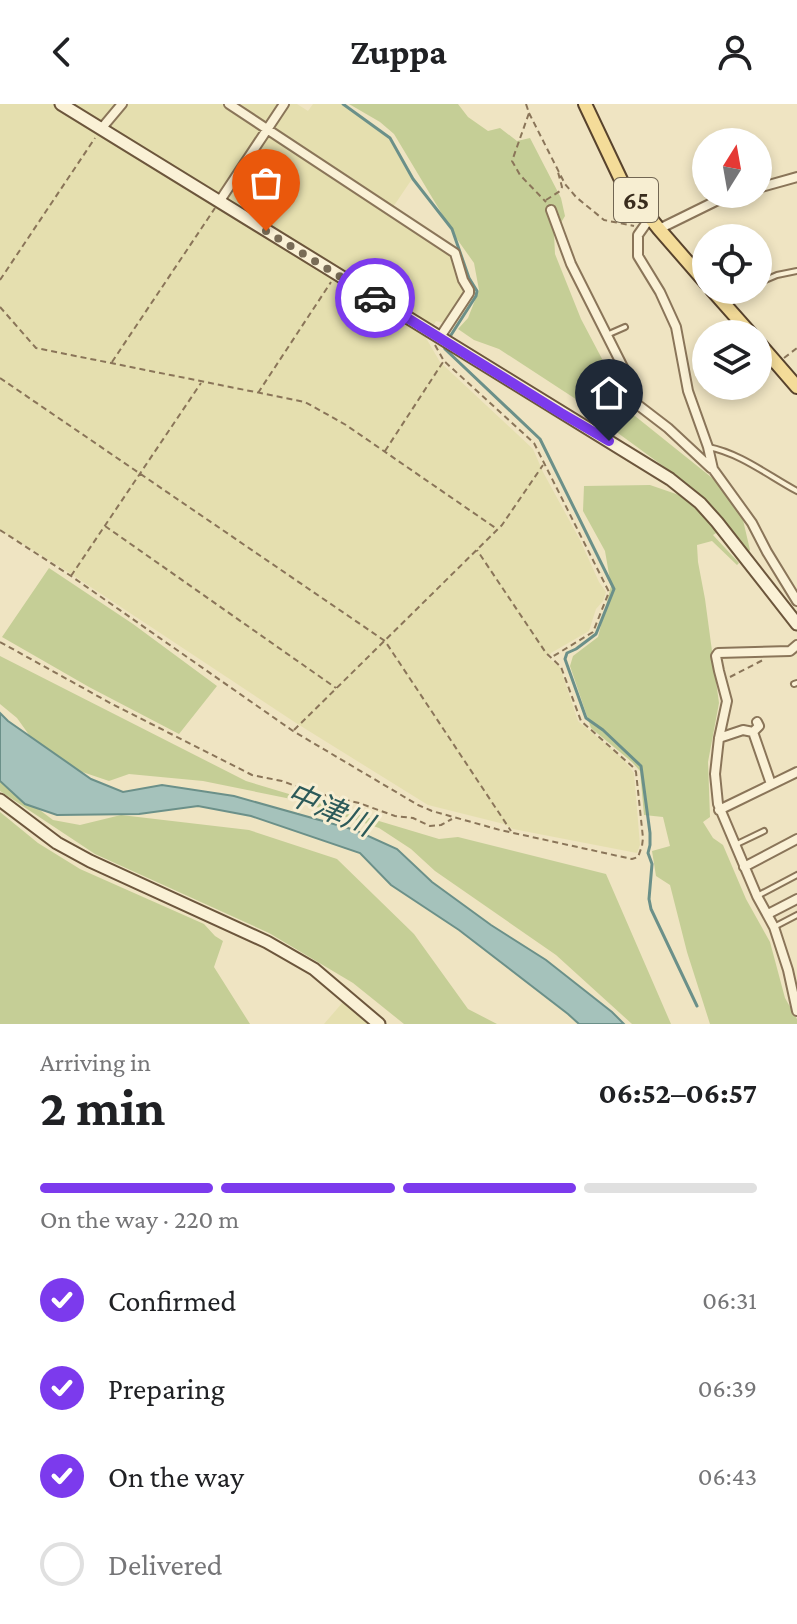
<!DOCTYPE html>
<meta charset="utf-8">
<style>
body{margin:0;font-family:"Crimson Pro","Noto Sans JP",serif;background:#f6f6f6;color:#202124;height:100vh;display:flex;flex-direction:column;font-size:30px;white-space:nowrap}
*{box-sizing:border-box;margin:0}
p{font-size:26px;color:#757577}
.icon{flex:none;width:44px;height:44px;fill:none;stroke:currentColor;stroke-width:2;stroke-linecap:round;stroke-linejoin:round}
.map{position:relative;height:920px;overflow:hidden}
.side{display:flex;flex-direction:column;background:#fff;flex:1}
.side>*{flex:none}
.needle{width:52px;rotate:11deg}
.buttons{position:absolute;left:692px;top:24px;display:grid;gap:16px}
.buttons a{display:grid;place-items:center;width:80px;height:80px;border-radius:50%;background:#fff;box-shadow:0 4px 12px #0003;font-size:40px}
.pin{position:absolute;display:grid;place-items:center;width:68px;height:68px;color:#fff;margin:-82px -34px;border-radius:50% 50% 50% 0;rotate:-45deg;box-shadow:0 0 8px #0007}
.pin .icon{rotate:45deg}
.courier{position:absolute;display:grid;place-items:center;width:80px;height:80px;margin:-40px;border:6px solid #7c3aed;border-radius:50%;background:#fff;color:#222;box-shadow:0 2px 10px #0007}
.headline em{font-style:normal;font-weight:700}
.headline div{display:flex;flex-direction:column-reverse}
.headline{display:flex;align-items:center;justify-content:space-between;height:136px;padding:0 40px}
h1{font-size:52px;font-weight:700;line-height:60px}
.bar{display:grid;grid-template-columns:repeat(4,1fr);gap:12px 8px;align-content:center;height:96px;padding:0 40px}
.bar i{height:10px;border-radius:6px;background:#e0e0e0}
.bar .active{background:#7c3aed}
.bar p{grid-column:span 4}
ol{padding:0 40px;list-style:none}
li{display:flex;align-items:center;gap:24px;height:88px}
li p{margin-inline-start:auto}
li .icon{padding:8px;border-radius:50%;background:#7c3aed;color:#fff;stroke-width:4}
li:last-child{color:#757577}
li i{width:44px;height:44px;border:4px solid #e0e0e0;border-radius:50%}
header{display:flex;justify-content:space-between;align-items:center;height:104px;padding:0 40px;background:#fff;font-size:36px;font-weight:700}
.map>svg:first-child{display:block}
</style>
<header><svg class="icon" aria-label="back" viewBox="0 0 24 24"><path d="M15 5l-7 7 7 7"/></svg>Zuppa<svg class="icon" aria-label="person" viewBox="0 0 24 24"><circle cx="12" cy="8" r="4"/><path d="M4 21q1-7 8-7t8 7"/></svg></header>
<div class="map">
<svg width="797" height="920" viewBox="0 0 797 920">
<rect width="100%" height="100%" fill="#efe4c2"/>
<path fill="#e5dfaf" d="M0,0H297L308,7L313,0H342L389,35L412,75L389,109L454,152L466,186L445,219L436,217L426,234L440,258L533,345L543,368L580,436L599,478L606,488L603,497L596,505L589,527L551,549L548,554L560,563L578,617L623,655L634,669L640,741L637,749L513,725L504,720L428,701L296,619L65,466L0,426Z
M343,898L370,920H324Z"/>
<path fill="#c5ce96" d="M349,0H458L468,13L488,27L500,24L517,37L530,34L561,94L565,112L554,130L555,150L581,215L630,308L716,377L743,416L750,446L747,450L724,424L713,431L739,459L737,461L712,437L697,441L698,458L705,495L719,599L708,658L710,713L703,718L713,734L723,741L746,795L770,838L785,894L797,915V920H710L687,848L670,781L656,772L652,747L670,742L663,713L644,711L640,667L632,658L591,624L570,562L573,552L598,533L611,482L605,447L583,407L584,382L650,381L679,391L689,385L674,370L611,324L591,305L499,245L474,236L458,225L468,214L479,186L474,159L457,135L394,30L380,18Z
M49,464L133,520L217,582L179,630L89,583L2,533Z
M0,552L246,677L439,735L458,733L606,770L671,920H632L556,851L435,767L411,745L379,724L296,696L203,677L129,670L109,677L47,656L17,614L0,600Z
M0,676L53,716L80,721L121,711L249,726L337,755L414,830L468,905L497,920H404L353,879L269,829L95,750L0,687Z
M0,708L38,739L80,765L204,820L215,832L223,837L214,863L250,920H0Z"/>
<path fill="#a5c2bb" stroke="#6b9089" stroke-width="2" d="M0,609L8,617L91,675L123,688L162,681L234,692L355,726L397,745L432,778L491,821L546,856L612,908L624,920H579L568,910L459,826L391,781L360,749L251,712L198,702L139,710L57,711L25,700L0,677Z"/>
<g fill="none" stroke-linecap="round" stroke-linejoin="round">
<path stroke="#6b9089" stroke-width="3" d="M343,0L390,34L413,75L452,125L469,174L477,187L476,192L444,242L445,245L540,335L614,485L596,530L576,545L567,549L565,555L586,614L603,626L641,662L650,729V741L648,749L652,760L649,795L651,805L697,902"/>
<g stroke="#8a7559" stroke-width="8">
<path id="lane" d="M758,179L777,171L797,167
M726,198L745,186
M609,230L625,223
M708,343C740,349 769,372 797,387
M794,580L797,579
M737,740L764,727
M759,791L797,771
M774,823L797,811"/>
</g>
<g stroke="#8a7559" stroke-width="12">
<path id="street" d="M229,0L455,149L463,176L469,186V189L440,233
M101,25L122,0
M758,84L797,73
M219,98L284,0
M551,106L571,160L631,279L634,295L638,301L668,324L711,364
M650,114L638,131V152L660,188L676,223L688,287L708,343L713,365L752,419L767,448L797,497
M659,125L720,95L737,90
M797,541L790,547L718,549L716,552L719,567L727,597L719,634L715,670L718,700L757,792L774,823L788,866L797,907
M753,628L771,680
M719,634L743,626L753,628L759,622L757,618
M719,706L797,668
M744,763L797,735
M768,810L797,795"/>
</g>
<g stroke="#6c563c" stroke-width="15">
<path id="secondary" d="M61,0L670,375L700,399L717,418L797,520
M0,696L57,739L90,757L267,838L314,865L379,920"/>
</g>
<g stroke="#58432d" stroke-width="16">
<path id="primary" d="M585,0L622,78L659,125L706,179
M712,186L751,230
M758,238L797,283"/>
</g>
<path stroke="#8a7559" stroke-width="2" stroke-dasharray="6 4" stroke-linecap="butt" d="M526,0L529,9L512,57L520,71L546,98
M529,9L565,80L576,93L604,116L634,122
M546,96L560,87L562,83L558,68
M0,176L95,34
M0,203L36,244L305,298L346,321L497,425
M435,241L444,257L534,339L607,484L609,488L593,528L552,553
M784,254L797,244
M112,258L215,104
M0,274L385,537L511,727
M258,289L331,178
M385,347L443,258
M105,422L336,584
M0,426L71,472L293,627L418,701L432,707L500,726L632,755L638,753L642,742L643,734L636,668L634,664L581,617L561,563L546,549L477,446
M71,472L201,279
M0,538L112,600L252,671L282,677L312,688L359,699L395,712L413,714L430,722L441,721L452,715
M730,573L763,556
M294,626L502,421L543,361"/>
<use href="#lane" stroke="#faf1d6" stroke-width="4"/>
<use href="#street" stroke="#faf1d6" stroke-width="8"/>
<use href="#secondary" stroke="#faf1d6" stroke-width="11"/>
<use href="#primary" stroke="#f4dc99" stroke-width="12"/>
</g>
<g fill="none" stroke-linecap="round" stroke-linejoin="round">
<path stroke="#796c57" stroke-width="8" stroke-dasharray="0 14.4" d="M266,127L375,194"/>
<path stroke="#7c3aed" stroke-width="10" d="M375,194L561,309L609,337"/>
</g>
<g text-anchor="middle" dominant-baseline="central" stroke-width="6" stroke-linejoin="round" paint-order="stroke">
<rect fill="#f7eed2" stroke="#726653" stroke-width="2" x="614" y="74" width="44" height="44" rx="6"/>
<g font-size="26" font-weight="bold" fill="#392c1d">
<text x="636" y="96">65</text>
</g>
<g font-size="30" font-style="italic" fill="#2c5a59" stroke="#f7eed2">
<text transform="translate(330 705) rotate(23)">中津川</text>
</g>
</g>
</svg>
<div class="buttons">
<a><svg class="needle" viewBox="-14 -14 28 28"><path d="M0-13l5 13h-10z" fill="#e53935"/><path d="M0 13l5-13h-10z" fill="#757577"/></svg></a>
<a><svg class="icon" aria-label="locate" viewBox="0 0 24 24"><circle cx="12" cy="12" r="6"/><path d="M12 2v4M12 18v4M2 12h4M18 12h4"/></svg></a>
<a><svg class="icon" aria-label="layers" viewBox="0 0 24 24"><path d="M12 4l9 5-9 5-9-5zM3 14l9 5 9-5"/></svg></a>
</div>
<div class="pin" style="left:266px;top:127px;background:#ea580c"><svg class="icon" aria-label="bag" viewBox="0 0 24 24"><path d="M5 8h14l-1 12H6zM9 8a3 3 0 0 1 6 0"/></svg></div>
<div class="pin" style="left:609px;top:337px;background:#1f2937"><svg class="icon" aria-label="home" viewBox="0 0 24 24"><path d="M3 11l9-7 9 7M6 9v11h12V9"/></svg></div>
<div class="courier" style="left:375px;top:194px"><svg class="icon" aria-label="car" viewBox="0 0 24 24"><path d="M5 17H2v-5l4-1 3-4h7l3 4 3 1v5h-3M9 17h6M6 11h13"/><circle cx="7" cy="17" r="2"/><circle cx="17" cy="17" r="2"/></svg></div>
</div>
<section class="side">
<div class="headline"><div><h1>2 min</h1><p>Arriving in</p></div><em>06:52–06:57</em></div>
<div class="bar"><i class="active"></i><i class="active"></i><i class="active"></i><i></i><p>On the way · 220 m</p></div>
<ol>
<li><svg class="icon" aria-label="check" viewBox="0 0 24 24"><path d="M5 12l5 5 9-10"/></svg>Confirmed<p>06:31</p></li>
<li><svg class="icon" aria-label="check" viewBox="0 0 24 24"><path d="M5 12l5 5 9-10"/></svg>Preparing<p>06:39</p></li>
<li><svg class="icon" aria-label="check" viewBox="0 0 24 24"><path d="M5 12l5 5 9-10"/></svg>On the way<p>06:43</p></li>
<li><i></i>Delivered</li>
</ol>
</section>
